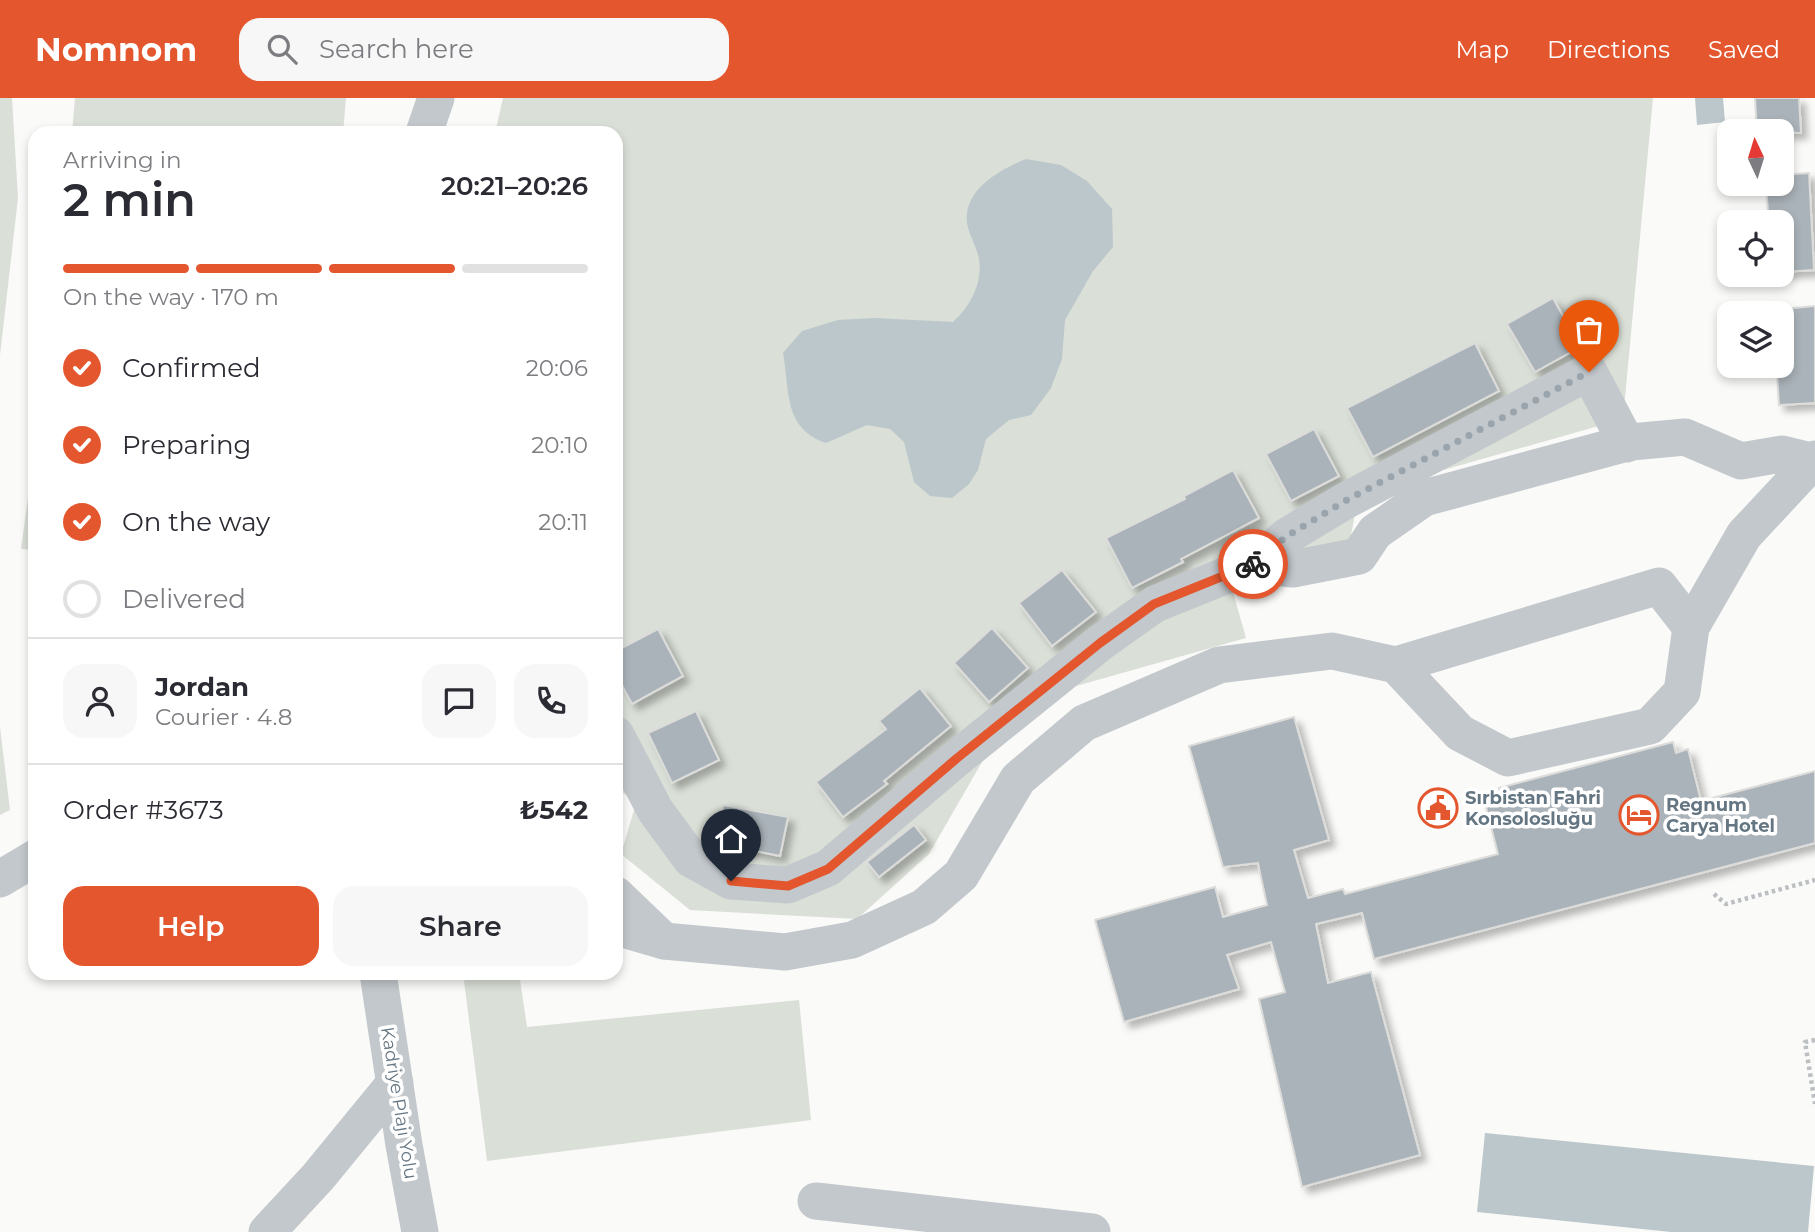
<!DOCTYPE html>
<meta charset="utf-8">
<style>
body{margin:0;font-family:Montserrat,sans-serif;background:#f7f7f7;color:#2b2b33;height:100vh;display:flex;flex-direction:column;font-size:26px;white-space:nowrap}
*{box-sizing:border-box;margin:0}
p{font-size:23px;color:#7c7c81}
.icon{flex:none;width:38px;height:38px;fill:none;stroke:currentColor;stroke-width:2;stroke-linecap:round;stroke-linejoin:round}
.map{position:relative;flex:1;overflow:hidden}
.panel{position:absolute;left:28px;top:28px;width:595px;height:854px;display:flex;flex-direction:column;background:#fff;border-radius:21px;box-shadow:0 4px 10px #0003}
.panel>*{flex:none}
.needle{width:46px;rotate:356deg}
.tools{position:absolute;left:1717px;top:21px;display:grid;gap:14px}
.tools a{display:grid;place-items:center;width:77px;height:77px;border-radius:14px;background:#fff;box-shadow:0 4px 10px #0003;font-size:35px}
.pin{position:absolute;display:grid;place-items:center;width:60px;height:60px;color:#fff;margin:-72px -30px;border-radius:50% 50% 50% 0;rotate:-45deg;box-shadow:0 0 7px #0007}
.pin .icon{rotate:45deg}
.courier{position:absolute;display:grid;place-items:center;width:70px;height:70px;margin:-35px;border:5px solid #e4572e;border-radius:50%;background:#fff;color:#222;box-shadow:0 2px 9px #0007}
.head em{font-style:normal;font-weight:600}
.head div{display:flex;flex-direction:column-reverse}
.head{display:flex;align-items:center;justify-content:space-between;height:119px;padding:0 35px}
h1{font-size:46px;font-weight:600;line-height:52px}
.bar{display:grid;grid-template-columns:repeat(4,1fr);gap:10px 7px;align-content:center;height:84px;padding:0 35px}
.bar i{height:9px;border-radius:5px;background:#e1e1e2}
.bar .selected{background:#e4572e}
.bar p{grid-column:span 4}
.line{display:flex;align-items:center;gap:18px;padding:0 35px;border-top:2px solid #e1e1e2}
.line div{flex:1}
.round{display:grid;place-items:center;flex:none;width:74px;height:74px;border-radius:21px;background:#f7f7f7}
ol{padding:0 35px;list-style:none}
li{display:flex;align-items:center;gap:21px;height:77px}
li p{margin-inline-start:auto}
li .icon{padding:7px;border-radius:50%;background:#e4572e;color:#fff;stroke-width:4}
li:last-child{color:#7c7c81}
li i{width:38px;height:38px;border:4px solid #e1e1e2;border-radius:50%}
.primary-button{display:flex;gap:14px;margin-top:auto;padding:14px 35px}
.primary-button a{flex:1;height:80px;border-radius:21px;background:#e4572e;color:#fff;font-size:28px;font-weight:600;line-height:80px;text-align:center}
.primary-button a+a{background:#f7f7f7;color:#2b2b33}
header{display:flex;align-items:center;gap:42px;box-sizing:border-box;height:98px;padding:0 35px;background:#e4572e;color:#fff}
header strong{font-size:33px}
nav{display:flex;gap:38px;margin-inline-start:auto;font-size:24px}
.search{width:490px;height:63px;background:#f7f7f7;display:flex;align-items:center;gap:18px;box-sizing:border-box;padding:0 24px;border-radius:21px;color:#7c7c81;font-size:26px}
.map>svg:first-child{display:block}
</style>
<header>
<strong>Nomnom</strong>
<div class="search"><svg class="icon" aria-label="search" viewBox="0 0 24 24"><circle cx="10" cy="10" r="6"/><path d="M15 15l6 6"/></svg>Search here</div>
<nav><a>Map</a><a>Directions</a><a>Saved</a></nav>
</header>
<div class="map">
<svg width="1815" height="1134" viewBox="0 0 1815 1134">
<defs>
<filter id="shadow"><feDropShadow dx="6" dy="6" stdDeviation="3.5" flood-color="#0004"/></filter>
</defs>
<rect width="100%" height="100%" fill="#fafaf8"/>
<path fill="#dadfd7" d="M0,0H12L18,100L0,257Z
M75,0H346L343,35H72Z
M503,0H1653L1623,321L1359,396L1346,463L1233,494L1246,540L1016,605L929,756L857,821L690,812L621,756L636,705L616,689V35H495Z
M35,347V452L21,451Z
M0,629L10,712L0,717Z
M463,875H519L527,929L799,902L811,1022L487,1063Z"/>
<path fill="#bbc7cb" d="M1695,0H1723L1725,24L1697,27Z
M1026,61L1061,67L1087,83L1112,111L1113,149L1093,173L1065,222L1062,261L1051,290L1031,317L1009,322L986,341L978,372L969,386L952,400L930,398L914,384L904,344L890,331L867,327L826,345C783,330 790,293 783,255L802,233L838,222L874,220L953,224C970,209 983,185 979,161C977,149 969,137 967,125C963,91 1001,71 1026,61Z
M1485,1035L1814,1068L1808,1134H1671L1477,1114Z"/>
<path fill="#aab3b9" stroke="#dcdcda" stroke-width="2" filter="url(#shadow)" d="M1755,0H1799L1801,35L1757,33Z
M1809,75L1814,172L1782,174V113L1768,114L1766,86H1782V77Z
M1553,200L1580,249L1535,274L1507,226Z
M1815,208V305L1779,307L1777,276H1782V211Z
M1475,245L1499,293L1373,359L1347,310Z
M1314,331L1339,378L1291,403L1266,356Z
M1233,372L1259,420L1181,461L1183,464L1132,490L1106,440L1185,401L1184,398Z
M1062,472L1096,514L1052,548L1019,505Z
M992,530L1028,570L989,604L954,565Z
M658,531L683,578L632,606L616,576V553Z
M920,590L951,628L884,683L887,686L843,719L816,684L886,631L879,623Z
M696,613L719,662L672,685L648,635Z
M1294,619L1329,742L1294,752L1308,800L1343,791L1345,796L1498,756L1486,709L1503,705L1499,690L1673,644L1676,655L1688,651L1701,703L1815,673V745L1374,861L1362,815L1316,826L1328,885L1371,874L1420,1057L1302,1089L1259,901L1285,894L1271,844L1227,857L1239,891L1124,924L1095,822L1215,789L1223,819L1267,807L1258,765L1223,769L1189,648Z
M723,707L788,719L780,758L716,745Z
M914,727L926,742L879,779L867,764Z"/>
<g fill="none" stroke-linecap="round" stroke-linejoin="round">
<path stroke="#bbbfc2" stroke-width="4.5" stroke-dasharray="3.5 3.5" stroke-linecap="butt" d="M1714,796L1726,806L1815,782
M1815,942L1805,944L1815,1006"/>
<path stroke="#c3c8cc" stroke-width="37" d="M424,35L436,0
M1252,467L1287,438L1345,403L1589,274L1627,346
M1691,529L1744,437L1815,361
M616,637L655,712L691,761L731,783L788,787L828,770L956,661L1100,545L1155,506L1252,467L1293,471L1359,458L1375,434L1424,400L1631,344L1685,339L1741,363L1782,356L1811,363
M0,781L35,760
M616,797L664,843L616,829
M664,843L785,854L852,842L924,809L961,777L1018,681L1084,625L1219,567L1332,553L1396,567L1460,635L1508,660L1650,628L1682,594L1691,529L1659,488L1396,567
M378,875L404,1047L420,1134
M816,1103L1092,1134
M267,1134L318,1079L395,985"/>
</g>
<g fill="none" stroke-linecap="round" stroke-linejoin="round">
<path stroke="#99a4ac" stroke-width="7" stroke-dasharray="0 12.6" d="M1253,466L1287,438L1345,403L1589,274"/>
<path stroke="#e4572e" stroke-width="9" d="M731,783L788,788L828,771L956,661L1100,545L1154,506L1253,466"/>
</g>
<defs>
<g id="civic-ring" transform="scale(2.0125)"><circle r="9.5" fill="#fff" stroke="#e4572e" stroke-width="1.5"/><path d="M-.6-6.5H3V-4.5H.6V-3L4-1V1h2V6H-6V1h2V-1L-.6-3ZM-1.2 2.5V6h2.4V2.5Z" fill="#e4572e"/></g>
<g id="hotel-ring" transform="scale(2.0125)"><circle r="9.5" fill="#fff" stroke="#e4572e" stroke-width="1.5"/><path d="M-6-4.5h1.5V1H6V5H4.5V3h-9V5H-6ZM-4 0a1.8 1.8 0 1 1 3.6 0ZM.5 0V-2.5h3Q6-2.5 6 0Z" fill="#e4572e"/></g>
</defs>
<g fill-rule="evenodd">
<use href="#civic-ring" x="1438" y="710"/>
<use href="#hotel-ring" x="1639" y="717"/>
</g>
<g text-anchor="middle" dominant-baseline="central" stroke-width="7" stroke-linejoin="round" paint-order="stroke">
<g font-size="18" font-weight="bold" fill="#657683" stroke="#fff" text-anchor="start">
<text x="1465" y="700">Sırbistan Fahri<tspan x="1465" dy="21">Konsolosluğu</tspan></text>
<text x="1666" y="707">Regnum<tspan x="1666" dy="21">Carya Hotel</tspan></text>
</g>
<g font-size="18" fill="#657683" stroke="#fff">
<text transform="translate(399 1005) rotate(81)">Kadriye Plajı Yolu</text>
</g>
</g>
</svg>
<div class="tools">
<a><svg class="needle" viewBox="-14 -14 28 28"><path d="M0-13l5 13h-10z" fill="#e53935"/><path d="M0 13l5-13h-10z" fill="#7c7c81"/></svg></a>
<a><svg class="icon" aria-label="locate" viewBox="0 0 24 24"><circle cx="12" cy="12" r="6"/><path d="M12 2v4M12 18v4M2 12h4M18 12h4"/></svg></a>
<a><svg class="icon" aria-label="layers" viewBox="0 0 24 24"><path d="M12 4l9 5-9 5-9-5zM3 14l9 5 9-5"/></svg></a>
</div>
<div class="pin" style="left:1589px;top:274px;background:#ea580c"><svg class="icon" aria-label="bag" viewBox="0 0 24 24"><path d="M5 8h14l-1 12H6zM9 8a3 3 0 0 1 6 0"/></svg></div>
<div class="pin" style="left:731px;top:783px;background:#1f2937"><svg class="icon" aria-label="home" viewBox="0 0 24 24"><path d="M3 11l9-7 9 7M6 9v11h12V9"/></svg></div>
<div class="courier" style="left:1253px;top:466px"><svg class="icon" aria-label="bike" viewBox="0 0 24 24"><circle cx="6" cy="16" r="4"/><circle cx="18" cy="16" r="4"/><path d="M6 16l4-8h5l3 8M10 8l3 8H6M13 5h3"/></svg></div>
<section class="panel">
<div class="head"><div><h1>2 min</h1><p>Arriving in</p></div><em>20:21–20:26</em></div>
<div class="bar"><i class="selected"></i><i class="selected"></i><i class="selected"></i><i></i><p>On the way · 170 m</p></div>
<ol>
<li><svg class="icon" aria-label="check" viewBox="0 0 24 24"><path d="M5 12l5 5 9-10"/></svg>Confirmed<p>20:06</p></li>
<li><svg class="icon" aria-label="check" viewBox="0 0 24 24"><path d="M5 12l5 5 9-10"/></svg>Preparing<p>20:10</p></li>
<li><svg class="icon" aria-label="check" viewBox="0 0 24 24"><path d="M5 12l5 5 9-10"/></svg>On the way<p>20:11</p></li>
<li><i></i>Delivered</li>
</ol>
<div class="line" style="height:126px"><a class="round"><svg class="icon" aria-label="person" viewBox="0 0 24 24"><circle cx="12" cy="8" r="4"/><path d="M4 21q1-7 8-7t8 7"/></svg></a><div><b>Jordan</b><p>Courier · 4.8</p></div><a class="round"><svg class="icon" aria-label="chat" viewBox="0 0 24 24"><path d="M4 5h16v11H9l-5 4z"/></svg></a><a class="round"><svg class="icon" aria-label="phone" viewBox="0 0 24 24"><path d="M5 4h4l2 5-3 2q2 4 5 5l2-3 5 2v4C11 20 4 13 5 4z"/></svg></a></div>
<div class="line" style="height:91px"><div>Order #3673</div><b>₺542</b></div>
<div class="primary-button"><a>Help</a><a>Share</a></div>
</section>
</div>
